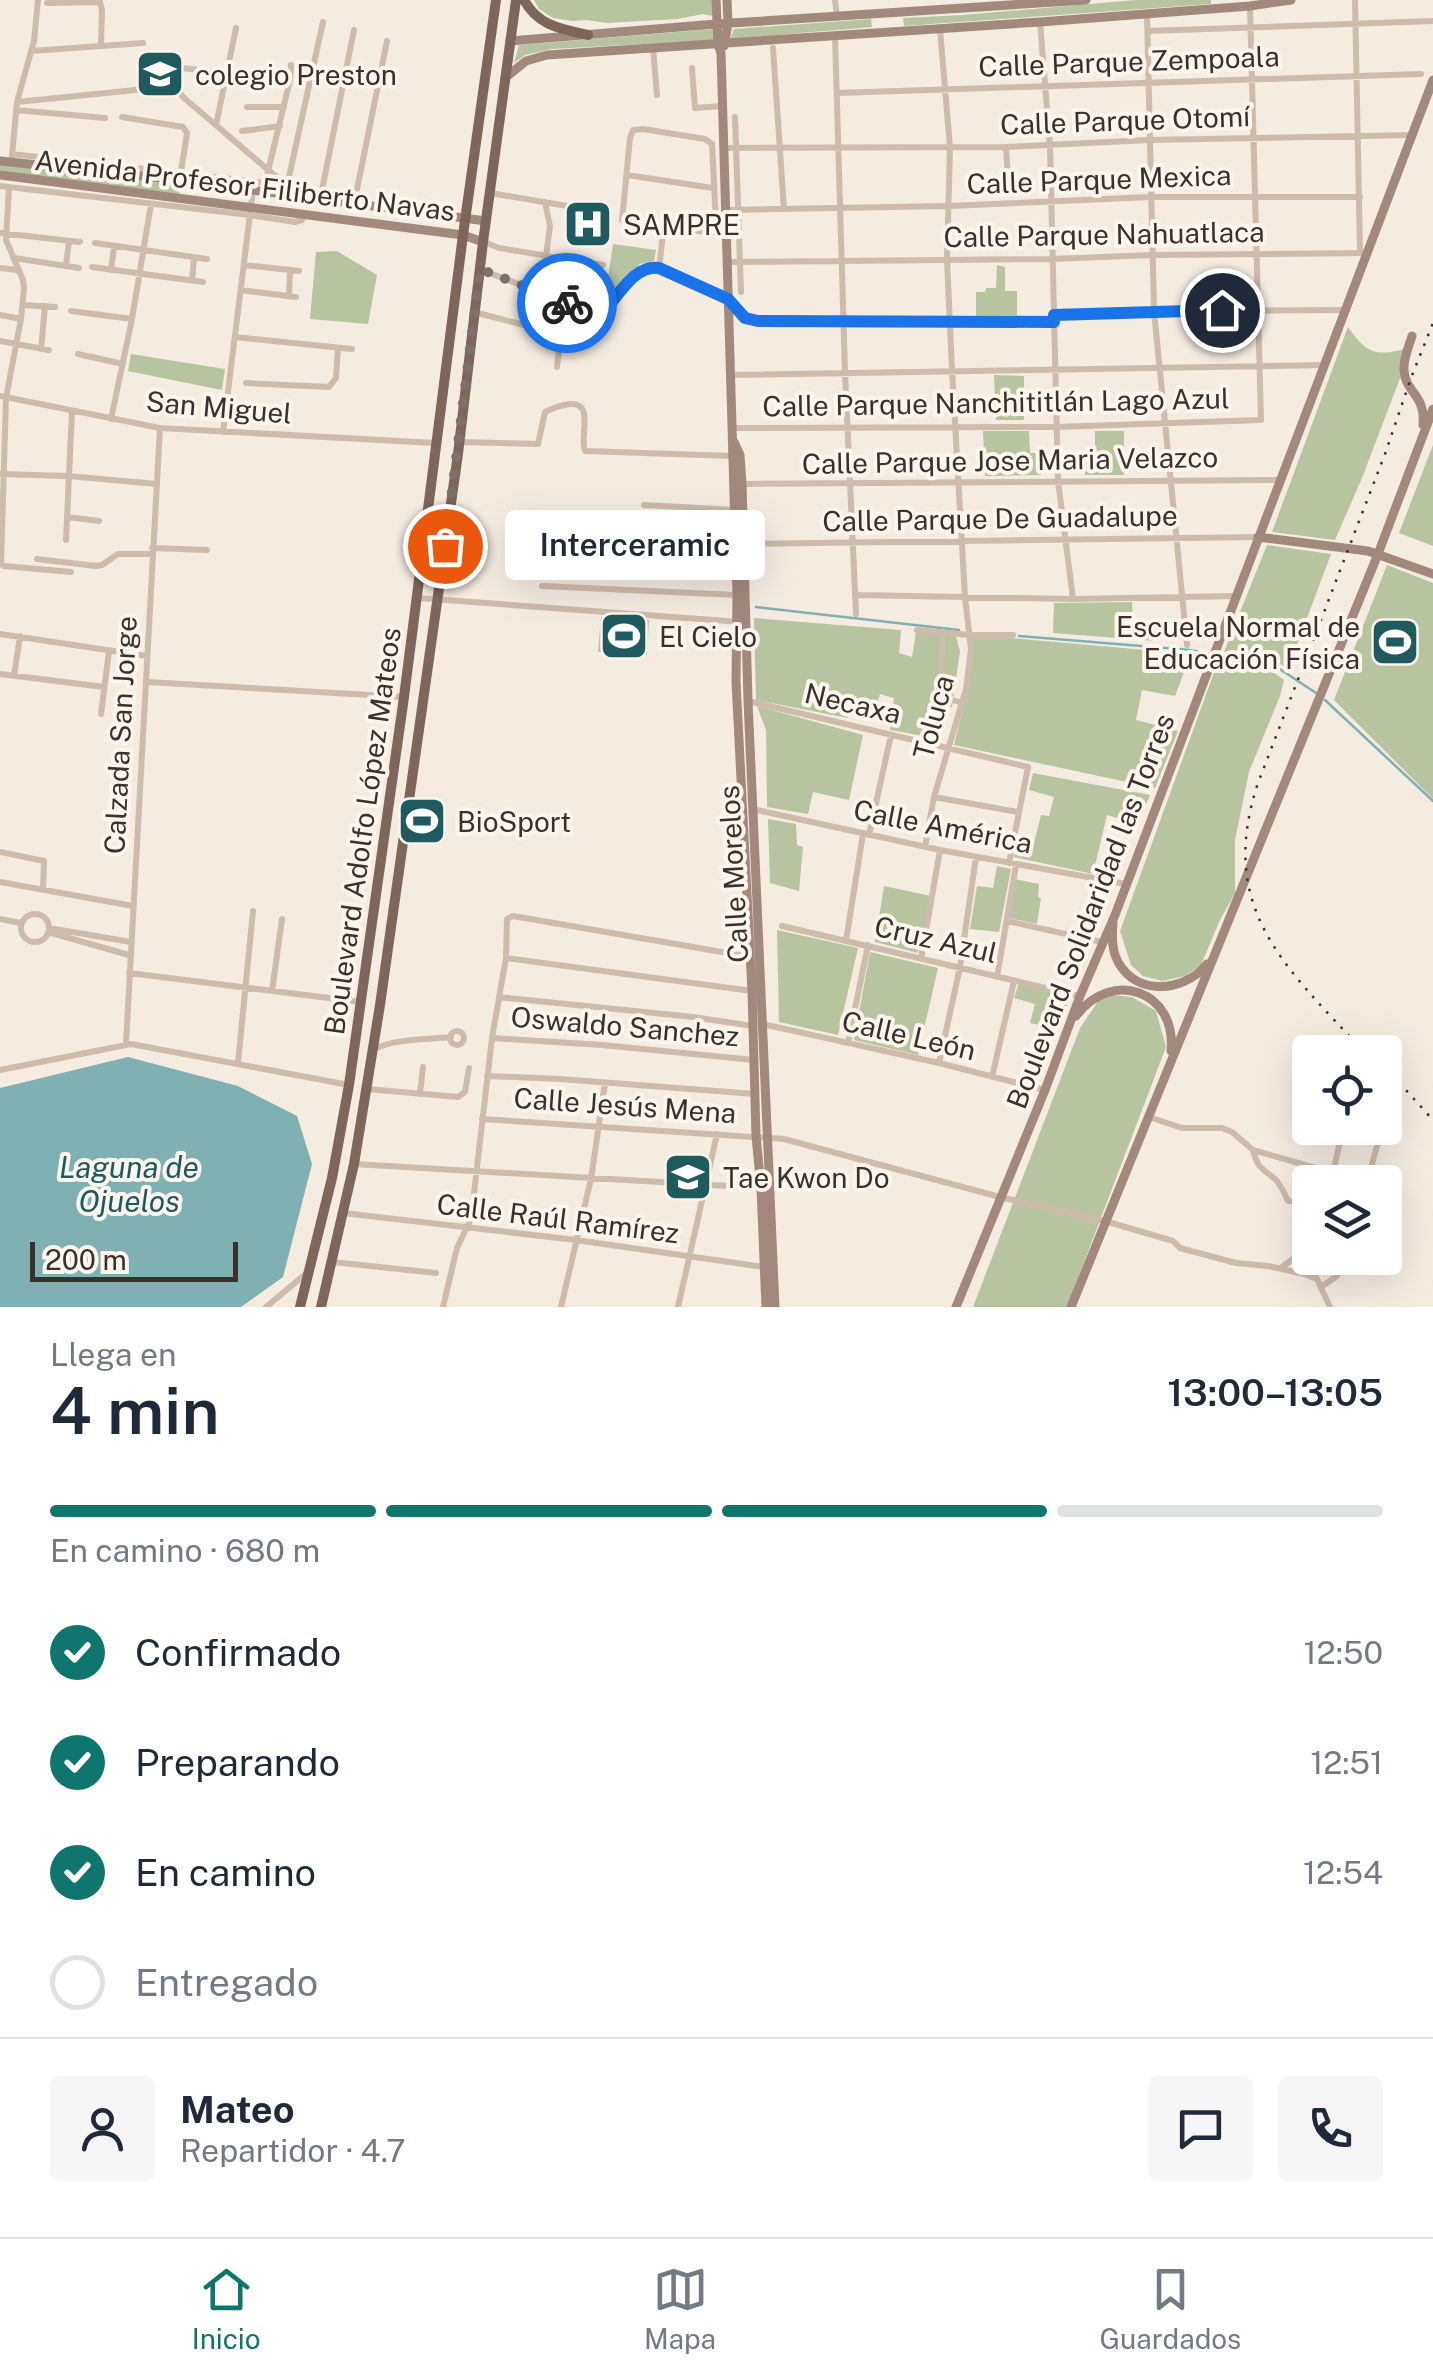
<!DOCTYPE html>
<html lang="es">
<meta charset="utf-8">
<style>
body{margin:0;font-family:"Public Sans",sans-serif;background:#f6f6f7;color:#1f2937;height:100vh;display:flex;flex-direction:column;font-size:38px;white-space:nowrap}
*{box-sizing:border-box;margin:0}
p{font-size:32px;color:#747a83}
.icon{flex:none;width:55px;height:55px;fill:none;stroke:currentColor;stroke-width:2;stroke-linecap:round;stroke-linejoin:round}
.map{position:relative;height:1307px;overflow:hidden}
.sheet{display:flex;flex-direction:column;background:#fff;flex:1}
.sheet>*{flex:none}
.controls{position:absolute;left:1292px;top:1035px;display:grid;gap:20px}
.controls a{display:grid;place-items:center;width:110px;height:110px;border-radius:10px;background:#fff;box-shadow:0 10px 40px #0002;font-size:50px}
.scale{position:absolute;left:30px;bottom:25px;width:208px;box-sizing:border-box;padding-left:10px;border:5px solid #3b302b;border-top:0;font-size:28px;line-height:35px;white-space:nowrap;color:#3b302b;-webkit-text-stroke:8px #fbf5ee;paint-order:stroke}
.pin{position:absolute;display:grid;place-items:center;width:85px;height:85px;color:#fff;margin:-42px;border:5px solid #fff;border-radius:50%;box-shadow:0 2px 10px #0007}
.courier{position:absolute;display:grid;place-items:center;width:100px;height:100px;margin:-50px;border:8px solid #1a73e8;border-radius:50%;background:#fff;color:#222;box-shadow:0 2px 12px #0007}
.bubble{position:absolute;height:70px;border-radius:10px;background:#fff;box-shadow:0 10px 40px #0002;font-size:32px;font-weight:600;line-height:70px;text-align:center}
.headline em{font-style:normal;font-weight:600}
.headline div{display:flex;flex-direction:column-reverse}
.headline{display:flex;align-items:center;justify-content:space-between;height:170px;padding:0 50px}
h1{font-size:65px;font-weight:600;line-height:75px}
.bar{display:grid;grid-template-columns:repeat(4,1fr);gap:15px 10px;align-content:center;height:120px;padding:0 50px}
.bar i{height:12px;border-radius:8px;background:#e0e1e3}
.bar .current{background:#0f766e}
.bar p{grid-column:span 4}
.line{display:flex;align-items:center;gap:25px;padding:0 50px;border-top:2px solid #e0e1e3}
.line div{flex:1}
.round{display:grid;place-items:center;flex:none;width:105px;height:105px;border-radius:10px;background:#f6f6f7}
ol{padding:0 50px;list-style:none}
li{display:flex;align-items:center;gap:30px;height:110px}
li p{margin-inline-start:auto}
li .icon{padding:10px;border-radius:50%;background:#0f766e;color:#fff;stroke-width:4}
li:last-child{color:#747a83}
li i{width:55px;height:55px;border:5px solid #e0e1e3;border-radius:50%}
.menu{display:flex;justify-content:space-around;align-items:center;height:140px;border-top:2px solid #e0e1e3;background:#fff;font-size:28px;color:#747a83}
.menu a{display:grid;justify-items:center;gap:5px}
.menu .current{color:#0f766e}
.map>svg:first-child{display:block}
</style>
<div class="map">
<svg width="1433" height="1307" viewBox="0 0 1433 1307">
<rect width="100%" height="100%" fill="#f4ebe1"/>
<path fill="#b8c4a0" d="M534,0H713L712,16L703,14L677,19L607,23L586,20L573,21L553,18L539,9Z
M1135,0H1211V4L904,26L903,18L963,15Z
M871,19L872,27L730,39L734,29Z
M714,29L718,40L552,49L525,55L514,63L519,45Z
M0,162L180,184L181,189L179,194L0,173Z
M613,244L656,250L654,261L640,264L604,305Z
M337,251L377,275L368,324L310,319L316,252Z
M997,265L1005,267V291H1017V318L976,317V292H985L986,288H996Z
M1348,327C1369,357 1378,356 1412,347L1362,478L1335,540L1272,532Z
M131,354L225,369L222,390L128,371Z
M994,375L1024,376V420H996Z
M983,431H1029L1030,453H1041V475L985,476Z
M1095,431H1124V475H1085V455L1095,454Z
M1433,445V546L1399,533Z
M1267,545L1331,554L1288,669L1258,650L1224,652Z
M1387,565L1433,583V799L1334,700Z
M1132,602L1133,624H1156L1157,641L1053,633L1054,603Z
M601,617L649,620L647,655L598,652Z
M754,618L901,630L899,653L912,657L916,632L955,633L960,651L952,707L929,703L923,736L890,730L894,698L880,694L877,705L851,699L848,718L756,700Z
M965,634L1191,654L1175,696L1142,690L1136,720L1178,731L1155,788L954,745L963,708L972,643Z
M1220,656L1259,662L1284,680L1280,696L1249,772L1235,840V893L1220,920L1201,965L1185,976L1162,981L1143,976L1131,965L1120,931Z
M757,706L863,735L849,800L813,792L808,814L767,807L766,730Z
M1033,773L1150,795L1145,807L1131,822L1107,815L1093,874L1014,857L1017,845L1033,847L1041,815L1049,816L1054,797L1029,790Z
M768,819L796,824L797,845L803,847L799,891L770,883Z
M997,866L1011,869L999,932L970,929L977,886L993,888Z
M1015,879L1039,884L1038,897L1041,898L1037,924L1009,918Z
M884,886L931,896L918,953L875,942Z
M777,930L858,948L838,1035L779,1022Z
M870,952L938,968L918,1055L854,1040Z
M1019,983L1070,998L1057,1029L1030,1023L1035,1004L1014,998Z
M1103,994L1132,997L1156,1011L1166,1047L1067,1307H973L1080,1028Z"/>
<path fill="#7fb0b2" d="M128,1057L238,1086L297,1116L312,1164L283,1277L241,1307H0V1088Z"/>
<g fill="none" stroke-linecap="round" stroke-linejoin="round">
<path stroke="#7fb0b2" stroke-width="2.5" d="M756,607L959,630
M1019,636L1190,650L1212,654
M1219,656L1254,652L1319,695
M1325,700L1433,801"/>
<path stroke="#cdbbac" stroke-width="6" d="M835,0L837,17
M1355,0L1360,252
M47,3L100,2L102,10L101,45
M1147,14L1154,311L1187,645
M1040,22L1050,146L1058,481L1073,599
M1148,31L1433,21
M835,37L845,372L856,614
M653,48L657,95
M773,48L784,209
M31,51L143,43
M692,68L695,108L722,106
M227,73L182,68C171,77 175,88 183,97L287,186L294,196
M250,83L290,80
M837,93L1421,74
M17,102L175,86
M247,107H284
M16,110L105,118
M122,117L183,127L187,133L181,172
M735,117L741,292
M216,125L236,28
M643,129L705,139L712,144L716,224L712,233L622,220L630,138L633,130Z
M242,131L280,126
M1006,147L1009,192
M723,148L1006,147L1149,140L1412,135
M12,154L267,183
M12,156L17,102L34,41L38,0
M627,175L713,188
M0,186L250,215L295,222L302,220L305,215
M287,186L323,22
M9,187L6,240L23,280L24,288L21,319L6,398L1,564L4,566L71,572
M265,193L268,171L290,80L291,65
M490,193L609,213
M320,200L354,30
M545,202L550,226L546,256
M354,204L387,41
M726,210L949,206L1150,197H1360
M0,233L80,242
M484,242L499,248L603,265
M95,243L207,259
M14,258L79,268
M728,262L1052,259L1152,255L1367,253
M66,265L69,241
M244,265L299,271
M92,267L203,282
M0,268L17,270
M659,268L664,226
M479,269L592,312H599L606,309L637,274L650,267L659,268L729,299L741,315L751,320L1054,322
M111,270L114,247
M192,281L194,258
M241,290L296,297
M289,296L290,270
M23,305L55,307
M71,311L132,319
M474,312L578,339
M0,315L21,319
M1054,315L1154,311L1346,310
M235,337L352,349
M0,341L49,350
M41,349L45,306
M78,354L123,364
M557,367L561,334
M731,375L1324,365
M246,383L329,387L336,378L338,348
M0,396L160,428L435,443
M111,419L132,319L151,204
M732,428L1055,427L1261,420L1250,6
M223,432L253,190
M459,442L538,444L545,412C553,408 561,405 570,404C595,402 579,436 585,451L732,456
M0,474L68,476L157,484
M742,484L1279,480
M644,505L735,510
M67,517L99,521
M66,540L72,411
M744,544L1258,537
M543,545L672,551C694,551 711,544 735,545
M152,548L207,550
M37,559L96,566L102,565L118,554H152
M542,586L737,595
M855,595L1073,599L1235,596
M418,598L740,622
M917,630L969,635H1013
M943,633L941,681L949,699L962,703
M0,634L147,656
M0,674L104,687
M14,676L20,636
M147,682L404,697
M748,701L1028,767L1009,863
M101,714L109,651
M934,797L1018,812
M752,809L940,850L1126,884
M869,835L891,735
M925,847L934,797L966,689L971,649L965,597L952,370L947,259L950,147L940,29
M0,852L44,861L43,890
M0,882L133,906
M21 928a14 14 0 1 1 28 0a14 14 0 1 1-28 0Z
M0,919L21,923
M1007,921L1102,942
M782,926L1080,996
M49,928L131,942
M48,932L129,955
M846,941L863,834
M506,958L752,991
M921,959L940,850
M129,973L361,1002
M997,977L1016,865
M272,991L282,919
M499,997L693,1017L753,1026
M762,1024L939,1063L1045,1090
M450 1038a7 7 0 1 1 14 0a7 7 0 1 1-14 0Z
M492,1038L602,1045L754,1060
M848,1043L868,945
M126,1044L160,428
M374,1049C397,1038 426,1040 451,1037
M238,1063L253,911
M939,1063L960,967L976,857
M0,1070L131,1044L349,1085
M487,1076L560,1079L755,1094
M992,1077L1014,981
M367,1089L458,1097L465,1092L469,1068
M420,1094L423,1067
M1149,1117L1182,1128H1222L1232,1132L1253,1150L1365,1182
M482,1119L784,1139L1000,1197L1105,1221L1173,1241L1180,1248L1236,1263L1268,1266L1304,1274L1317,1279L1330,1307
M1253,1150C1257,1167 1261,1168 1274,1178C1281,1184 1284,1193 1288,1201L1310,1202
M354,1164L762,1188
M1331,1182L1343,1128
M1367,1182L1382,1128
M343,1213L576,1240L764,1267
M1305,1250L1312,1262L1316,1278
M333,1262L436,1273
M1282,1267L1305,1250L1310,1238
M1321,1287L1337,1276L1347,1258
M266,1307L308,1272
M443,1307L457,1248L471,1219L492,1038L506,958L507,919L513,916L751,957
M561,1307L591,1179L605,1083
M678,1307L717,1134"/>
<path stroke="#a18a7d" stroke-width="9" d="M716,0L718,44L721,53L737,595L736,682L752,991L756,1136L761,1188L766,1307
M510,41L716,24L1086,0
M724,46L728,24L727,0
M505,78L526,61L547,55L1040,22L1250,6L1291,0
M0,161L161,178L486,221
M0,175L463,235L483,242
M1412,336C1409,346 1403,359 1404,370C1405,393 1426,394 1423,425
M734,442L740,455L742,484L748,701L775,1307
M1258,537L1368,551L1433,574
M1113,923C1112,933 1112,945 1115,955C1130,996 1182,995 1207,964
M1076,1016C1112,968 1177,991 1171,1051
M956,1307L1045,1090L1080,996L1115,915L1433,80
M1071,1307L1378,554L1433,409"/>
<path stroke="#7d675c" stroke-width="10" d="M524,0C538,26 561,29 588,35
M300,1307L332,1178L349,1085L404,697L463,235L496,0
M321,1307L354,1164L380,1005L458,454L483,242L516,0"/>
<path stroke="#3b302b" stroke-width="2.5" stroke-dasharray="2.5 8" stroke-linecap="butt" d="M1364,1052C1286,967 1216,909 1258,783L1385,454L1411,378L1433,323
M1385,1067L1433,1120"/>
</g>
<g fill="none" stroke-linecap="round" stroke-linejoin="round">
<path stroke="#7c716b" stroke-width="10" stroke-dasharray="0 18" d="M445,546L480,269L567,303"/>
<path stroke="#1a73e8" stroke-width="12" d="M567,303C580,307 593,315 606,309C620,293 636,264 659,268L728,299L745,318L758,321L1054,322V315L1222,310"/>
</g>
<defs>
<g id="school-square" transform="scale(2.5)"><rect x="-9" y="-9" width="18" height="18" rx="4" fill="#1f5a5e" stroke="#fbf5ee"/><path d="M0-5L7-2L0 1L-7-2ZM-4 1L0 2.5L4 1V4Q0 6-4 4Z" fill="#fff"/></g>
<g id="hospital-square" transform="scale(2.5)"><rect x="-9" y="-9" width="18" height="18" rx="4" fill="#1f5a5e" stroke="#fbf5ee"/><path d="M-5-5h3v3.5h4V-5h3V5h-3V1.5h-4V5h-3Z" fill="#fff"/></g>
<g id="stadium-square" transform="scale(2.5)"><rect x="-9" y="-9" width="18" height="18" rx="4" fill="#1f5a5e" stroke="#fbf5ee"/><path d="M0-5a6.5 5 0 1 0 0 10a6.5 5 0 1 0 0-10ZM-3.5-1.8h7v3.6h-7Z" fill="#fff"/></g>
</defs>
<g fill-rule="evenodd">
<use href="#school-square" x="160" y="74"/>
<use href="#hospital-square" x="588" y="224"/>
<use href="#stadium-square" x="624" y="636"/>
<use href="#stadium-square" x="1395" y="642"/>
<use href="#stadium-square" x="422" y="821"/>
<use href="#school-square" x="688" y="1177"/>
</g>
<g text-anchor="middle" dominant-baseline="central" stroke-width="8" stroke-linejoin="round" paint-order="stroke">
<g font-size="28" fill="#3b302b" stroke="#fbf5ee">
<text transform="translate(1129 61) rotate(-2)">Calle Parque Zempoala</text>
<text transform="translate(1125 120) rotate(-2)">Calle Parque Otomí</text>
<text transform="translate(1099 179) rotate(-2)">Calle Parque Mexica</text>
<text transform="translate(245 185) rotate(7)">Avenida Profesor Filiberto Navas</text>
<text transform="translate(1104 234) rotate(-1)">Calle Parque Nahuatlaca</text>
<text transform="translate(996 402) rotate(-1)">Calle Parque Nanchititlán Lago Azul</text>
<text transform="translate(219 407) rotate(5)">San Miguel</text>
<text transform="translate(1010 460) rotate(-1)">Calle Parque Jose Maria Velazco</text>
<text transform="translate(1000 518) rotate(-1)">Calle Parque De Guadalupe</text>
<text transform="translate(853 703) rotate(13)">Necaxa</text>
<text transform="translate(933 717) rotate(-75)">Toluca</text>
<text transform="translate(120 735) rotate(-87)">Calzada San Jorge</text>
<text transform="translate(943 826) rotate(11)">Calle América</text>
<text transform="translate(362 831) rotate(-82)">Boulevard Adolfo López Mateos</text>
<text transform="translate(733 874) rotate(-93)">Calle Morelos</text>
<text transform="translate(1090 911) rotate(-69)">Boulevard Solidaridad las Torres</text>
<text transform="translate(936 939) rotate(13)">Cruz Azul</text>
<text transform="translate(625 1026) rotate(5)">Oswaldo Sanchez</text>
<text transform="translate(909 1035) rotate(13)">Calle León</text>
<text transform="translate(625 1105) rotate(4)">Calle Jesús Mena</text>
<text transform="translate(558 1218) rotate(7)">Calle Raúl Ramírez</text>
</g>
<g font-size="28" fill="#3b302b" stroke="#fbf5ee" text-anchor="start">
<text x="195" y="74">colegio Preston</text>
<text x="623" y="224">SAMPRE</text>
<text x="1360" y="626" text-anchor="end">Escuela Normal de<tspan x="1360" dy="32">Educación Física</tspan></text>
<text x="659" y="636">El Cielo</text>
<text x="457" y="821">BioSport</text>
<text x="723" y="1177">Tae Kwon Do</text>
</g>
<g font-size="30" font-style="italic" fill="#1f5a5e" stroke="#fbf5ee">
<text x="129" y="1167">Laguna de<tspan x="129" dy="34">Ojuelos</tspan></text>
</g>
</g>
</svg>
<div class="controls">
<a><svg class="icon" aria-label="locate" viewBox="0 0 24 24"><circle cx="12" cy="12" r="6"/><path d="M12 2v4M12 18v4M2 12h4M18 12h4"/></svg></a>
<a><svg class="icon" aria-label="layers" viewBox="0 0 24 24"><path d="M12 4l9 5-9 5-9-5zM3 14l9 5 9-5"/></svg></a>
</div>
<div class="scale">200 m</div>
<div class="pin" style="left:445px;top:546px;background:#ea580c"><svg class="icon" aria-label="bag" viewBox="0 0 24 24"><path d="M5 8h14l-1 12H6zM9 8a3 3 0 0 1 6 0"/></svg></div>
<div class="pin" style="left:1222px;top:310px;background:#1f2937"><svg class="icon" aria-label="home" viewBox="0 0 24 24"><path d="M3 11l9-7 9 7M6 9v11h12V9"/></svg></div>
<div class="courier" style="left:567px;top:303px"><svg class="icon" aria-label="bike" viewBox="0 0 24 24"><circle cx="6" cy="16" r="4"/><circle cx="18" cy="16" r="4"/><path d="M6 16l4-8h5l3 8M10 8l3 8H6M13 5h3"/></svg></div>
<div class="bubble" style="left:505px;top:510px;width:260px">Interceramic</div>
</div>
<section class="sheet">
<div class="headline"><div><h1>4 min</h1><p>Llega en</p></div><em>13:00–13:05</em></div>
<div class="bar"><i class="current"></i><i class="current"></i><i class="current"></i><i></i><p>En camino · 680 m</p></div>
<ol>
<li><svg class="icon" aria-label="check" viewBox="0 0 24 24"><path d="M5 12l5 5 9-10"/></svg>Confirmado<p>12:50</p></li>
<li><svg class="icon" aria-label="check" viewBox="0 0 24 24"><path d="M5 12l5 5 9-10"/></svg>Preparando<p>12:51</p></li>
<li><svg class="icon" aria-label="check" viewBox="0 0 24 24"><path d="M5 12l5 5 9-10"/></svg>En camino<p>12:54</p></li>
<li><i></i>Entregado</li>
</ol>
<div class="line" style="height:180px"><a class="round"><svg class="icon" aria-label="person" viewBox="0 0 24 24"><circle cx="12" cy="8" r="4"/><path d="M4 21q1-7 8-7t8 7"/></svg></a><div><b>Mateo</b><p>Repartidor · 4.7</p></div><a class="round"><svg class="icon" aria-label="chat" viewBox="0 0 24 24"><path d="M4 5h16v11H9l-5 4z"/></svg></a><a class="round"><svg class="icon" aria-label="phone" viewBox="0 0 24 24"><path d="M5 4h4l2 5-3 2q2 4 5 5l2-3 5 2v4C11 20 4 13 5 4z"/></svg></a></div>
</section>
<nav class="menu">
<a class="current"><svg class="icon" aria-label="home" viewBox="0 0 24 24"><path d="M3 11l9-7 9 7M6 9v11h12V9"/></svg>Inicio</a>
<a><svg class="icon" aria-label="map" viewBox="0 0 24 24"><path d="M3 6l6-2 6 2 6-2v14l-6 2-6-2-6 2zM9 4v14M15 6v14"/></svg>Mapa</a>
<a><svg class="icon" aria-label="saved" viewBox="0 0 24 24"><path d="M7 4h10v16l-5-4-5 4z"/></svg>Guardados</a>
</nav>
